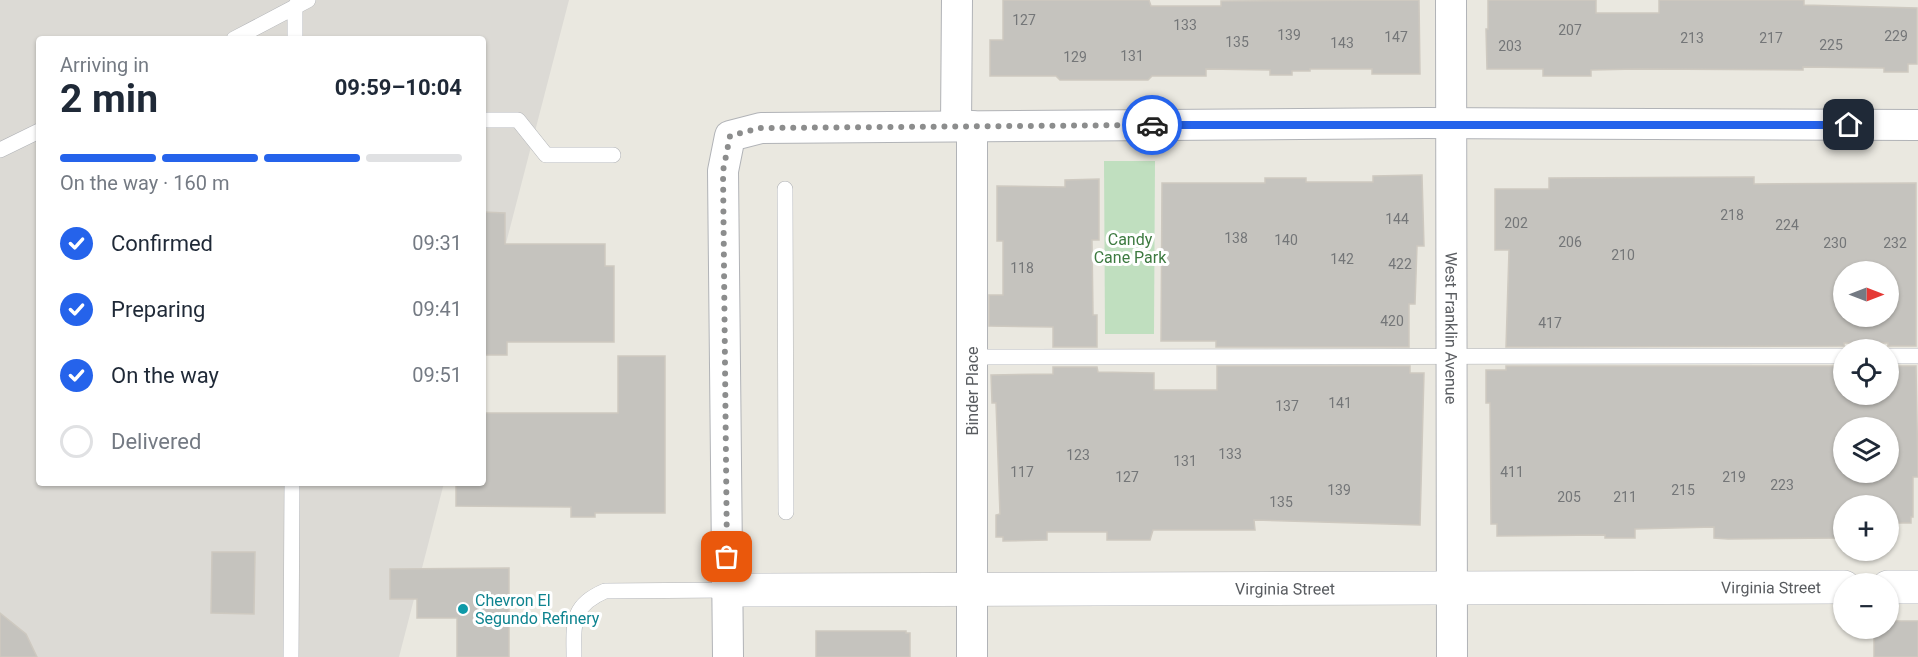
<!DOCTYPE html>
<meta charset="utf-8">
<style>
body{margin:0;font-family:Roboto,sans-serif;background:#f2f2f3;color:#1f2937;height:100vh;display:flex;flex-direction:column;font-size:22px;white-space:nowrap}
*{box-sizing:border-box;margin:0}
p{font-size:20px;color:#747a83}
.icon{flex:none;width:33px;height:33px;fill:none;stroke:currentColor;stroke-width:2;stroke-linecap:round;stroke-linejoin:round}
.map{position:relative;flex:1;overflow:hidden}
.side{position:absolute;left:36px;top:36px;width:450px;height:450px;display:flex;flex-direction:column;background:#fff;border-radius:6px;box-shadow:0 2px 4px #0004}
.side>*{flex:none}
.needle{width:39px;rotate:90deg}
.buttons{position:absolute;left:1833px;top:261px;display:grid;gap:12px}
.buttons a{display:grid;place-items:center;width:66px;height:66px;border-radius:50%;background:#fff;box-shadow:0 2px 4px #0004;font-size:30px}
.pin{position:absolute;display:grid;place-items:center;width:51px;height:51px;color:#fff;margin:-26px;border-radius:12px;box-shadow:0 3px 9px #0006}
.courier{position:absolute;display:grid;place-items:center;width:60px;height:60px;margin:-30px;border:4px solid #2563eb;border-radius:50%;background:#fff;color:#222;box-shadow:0 2px 8px #0007}
.head em{font-style:normal;font-weight:700}
.head div{display:flex;flex-direction:column-reverse}
.head{display:flex;align-items:center;justify-content:space-between;height:102px;padding:0 24px}
h1{font-size:39px;font-weight:700;line-height:45px}
.bar{display:grid;grid-template-columns:repeat(4,1fr);gap:9px 6px;align-content:center;height:72px;padding:0 24px}
.bar i{height:8px;border-radius:4px;background:#e0e1e3}
.bar .current{background:#2563eb}
.bar p{grid-column:span 4}
ol{padding:0 24px;list-style:none}
li{display:flex;align-items:center;gap:18px;height:66px}
li p{margin-inline-start:auto}
li .icon{padding:6px;border-radius:50%;background:#2563eb;color:#fff;stroke-width:4}
li:last-child{color:#747a83}
li i{width:33px;height:33px;border:3px solid #e0e1e3;border-radius:50%}
.map>svg:first-child{display:block}
</style>
<div class="map">
<svg width="1918" height="657" viewBox="0 0 1918 657">
<rect width="100%" height="100%" fill="#eae8e0"/>
<path fill="#dcdad5" d="M0,0H569L483,332V39H39V483H444L399,657H0Z"/>
<path fill="#c0dfbf" d="M1104,161H1155L1154,334H1105Z"/>
<path fill="#c5c3be" stroke="#cec9c0" stroke-width="1.5" fill-rule="evenodd" d="M1003,0H1149L1151,6H1221V1L1419,0L1420,74H1372V69H1310V71H1292V75H1270V70L1206,69V76H1152L1148,80H1060L1056,76H990V40H1003Z
M1488,0H1596V13H1659V0H1804V5L1917,8V64H1908V72H1884V68L1803,67V70L1637,69L1591,70V76H1543V69H1487L1486,29H1488Z
M1422,175L1424,246H1417L1415,304H1409V347H1216V341H1161L1162,183H1265V178H1306V182H1373V176Z
M1754,177V184L1916,183V346H1888V343H1844V346L1506,347L1509,250H1495V189H1549V178ZM1844,272H1888V316H1844Z
M1099,179V240H1092L1093,315H1097V347H1053V327L989,326V295H1003V241H997V186L1065,187V180Z
M483,212L505,213V244H605V266H614V342H507V355H483Z
M618,356H665V513H595V517H571V507L456,506V483H483V413H618Z
M1217,366H1410V373H1424L1420,525L1254,520L1255,530H1153L1150,540H1107V532H1047V540L1003,541V537H996V515L1000,514L996,403H992L991,375L1053,374V367H1097L1098,372L1154,373V390H1217Z
M1506,366H1844V394H1888V366H1916L1918,477H1913V517H1911V523H1888V506H1844L1842,538L1728,539L1714,538V527L1635,529V538H1605V535L1497,536V524H1491L1490,403H1486V370H1506ZM1844,428H1888V472H1844Z
M212,552H255L254,614L211,613Z
M509,568V657H457V618H417V599H390V569Z
M0,613L26,634L37,657H0Z
M1888,621H1918V657H1874V628H1888Z
M816,631H906V633H910V657H816Z"/>
<g fill="none" stroke-linecap="round" stroke-linejoin="round">
<g stroke="#b1b3b7" stroke-width="16">
<path id="service" d="M234,39L308,0
M295,39V6
M483,120H518L546,155H613
M0,150L39,131
M785,189L786,512
M1888,356H1918
M972,357L1844,356
M291,657L292,483
M574,657C574,624 570,606 605,591L727,590"/>
</g>
<g stroke="#b1b3b7" stroke-width="32">
<g id="minor">
<path id="s1" d="M1451,0L1452,657"/>
<path d="M956,126L957,0"/>
<path d="M972,126V657"/>
<path d="M728,657L723,171L730,136L761,128L1425,123L1918,125"/>
</g>
</g>
<g stroke="#b1b3b7" stroke-width="34">
<g id="tertiary">
<path d="M1888,587H1918"/>
<path id="s2" d="M727,590L1844,587"/>
</g>
</g>
<use href="#service" stroke="#fff" stroke-width="15"/>
<use href="#minor" stroke="#fff" stroke-width="30"/>
<use href="#tertiary" stroke="#fff" stroke-width="33"/>
</g>
<g fill="none" stroke-linecap="round" stroke-linejoin="round">
<path stroke="#8c8d8d" stroke-width="6" stroke-dasharray="0 10.8" d="M727,557L723,171L730,136L760,128L1152,125"/>
<path stroke="#2563eb" stroke-width="8" d="M1152,125H1849"/>
</g>
<circle fill="#0f9aa8" stroke="#fff" stroke-width="2" cx="463" cy="609" r="6"/>
<g text-anchor="middle" dominant-baseline="central" stroke-width="6" stroke-linejoin="round" paint-order="stroke">
<g font-size="14" fill="#747678">
<text x="1024" y="20">127</text>
<text x="1185" y="25">133</text>
<text x="1570" y="30">207</text>
<text x="1289" y="35">139</text>
<text x="1896" y="36">229</text>
<text x="1396" y="37">147</text>
<text x="1692" y="38">213</text>
<text x="1771" y="38">217</text>
<text x="1237" y="42">135</text>
<text x="1342" y="43">143</text>
<text x="1831" y="45">225</text>
<text x="1510" y="46">203</text>
<text x="1132" y="56">131</text>
<text x="1075" y="57">129</text>
<text x="1732" y="215">218</text>
<text x="1397" y="219">144</text>
<text x="1516" y="223">202</text>
<text x="1787" y="225">224</text>
<text x="1236" y="238">138</text>
<text x="1286" y="240">140</text>
<text x="1570" y="242">206</text>
<text x="1835" y="243">230</text>
<text x="1895" y="243">232</text>
<text x="1623" y="255">210</text>
<text x="1342" y="259">142</text>
<text x="1400" y="264">422</text>
<text x="1022" y="268">118</text>
<text x="1392" y="321">420</text>
<text x="1550" y="323">417</text>
<text x="1340" y="403">141</text>
<text x="1287" y="406">137</text>
<text x="1230" y="454">133</text>
<text x="1078" y="455">123</text>
<text x="1185" y="461">131</text>
<text x="1022" y="472">117</text>
<text x="1512" y="472">411</text>
<text x="1127" y="477">127</text>
<text x="1734" y="477">219</text>
<text x="1782" y="485">223</text>
<text x="1339" y="490">139</text>
<text x="1683" y="490">215</text>
<text x="1569" y="497">205</text>
<text x="1625" y="497">211</text>
<text x="1281" y="502">135</text>
</g>
<g font-size="16" fill="#3d7a40" stroke="#fff">
<text x="1130" y="239">Candy<tspan x="1130" dy="18">Cane Park</tspan></text>
</g>
<g font-size="16" fill="#595c60" stroke="#fff">
<text stroke="none"><textPath href="#s1" startOffset="328">West Franklin Avenue</textPath></text>
<text transform="translate(972 391) rotate(-90)">Binder Place</text>
<text stroke="none"><textPath href="#s2" startOffset="1044">Virginia Street</textPath></text>
<text stroke="none"><textPath href="#s2" startOffset="558">Virginia Street</textPath></text>
</g>
<g font-size="16" fill="#0d838f" stroke="#fff" text-anchor="start">
<text x="475" y="600">Chevron El<tspan x="475" dy="18">Segundo Refinery</tspan></text>
</g>
</g>
</svg>
<div class="buttons">
<a><svg class="needle" viewBox="-14 -14 28 28"><path d="M0-13l5 13h-10z" fill="#e53935"/><path d="M0 13l5-13h-10z" fill="#747a83"/></svg></a>
<a><svg class="icon" aria-label="locate" viewBox="0 0 24 24"><circle cx="12" cy="12" r="6"/><path d="M12 2v4M12 18v4M2 12h4M18 12h4"/></svg></a>
<a><svg class="icon" aria-label="layers" viewBox="0 0 24 24"><path d="M12 4l9 5-9 5-9-5zM3 14l9 5 9-5"/></svg></a>
<a>+</a>
<a>−</a>
</div>
<div class="pin" style="left:727px;top:557px;background:#ea580c"><svg class="icon" aria-label="bag" viewBox="0 0 24 24"><path d="M5 8h14l-1 12H6zM9 8a3 3 0 0 1 6 0"/></svg></div>
<div class="pin" style="left:1849px;top:125px;background:#1f2937"><svg class="icon" aria-label="home" viewBox="0 0 24 24"><path d="M3 11l9-7 9 7M6 9v11h12V9"/></svg></div>
<div class="courier" style="left:1152px;top:125px"><svg class="icon" aria-label="car" viewBox="0 0 24 24"><path d="M5 17H2v-5l4-1 3-4h7l3 4 3 1v5h-3M9 17h6M6 11h13"/><circle cx="7" cy="17" r="2"/><circle cx="17" cy="17" r="2"/></svg></div>
<section class="side">
<div class="head"><div><h1>2 min</h1><p>Arriving in</p></div><em>09:59–10:04</em></div>
<div class="bar"><i class="current"></i><i class="current"></i><i class="current"></i><i></i><p>On the way · 160 m</p></div>
<ol>
<li><svg class="icon" aria-label="check" viewBox="0 0 24 24"><path d="M5 12l5 5 9-10"/></svg>Confirmed<p>09:31</p></li>
<li><svg class="icon" aria-label="check" viewBox="0 0 24 24"><path d="M5 12l5 5 9-10"/></svg>Preparing<p>09:41</p></li>
<li><svg class="icon" aria-label="check" viewBox="0 0 24 24"><path d="M5 12l5 5 9-10"/></svg>On the way<p>09:51</p></li>
<li><i></i>Delivered</li>
</ol>
</section>
</div>
